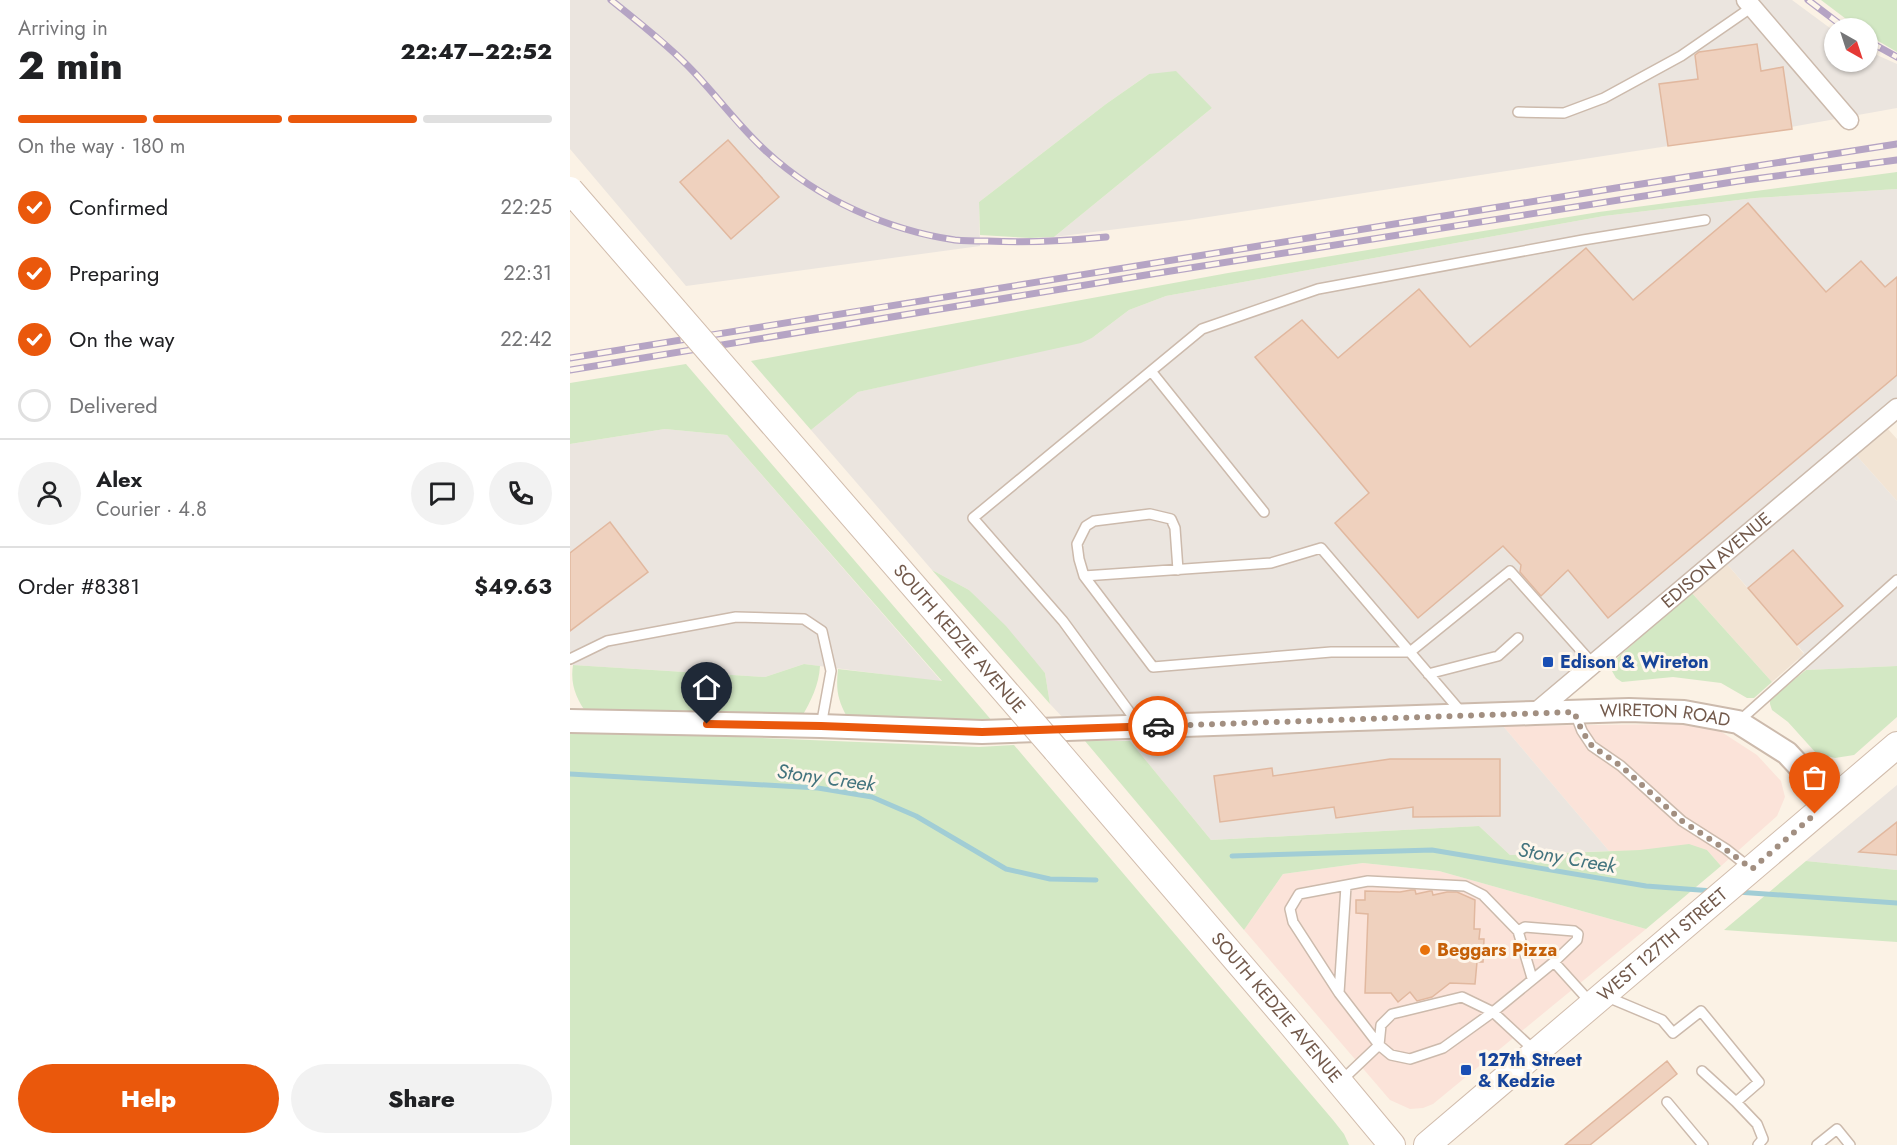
<!DOCTYPE html>
<meta charset="utf-8">
<style>
body{margin:0;font-family:Jost,sans-serif;background:#f2f2f2;color:#202124;height:100vh;display:flex;flex-direction:column;font-size:22px;white-space:nowrap}
*{box-sizing:border-box;margin:0}
p{font-size:20px;color:#757577}
.icon{flex:none;width:33px;height:33px;fill:none;stroke:currentColor;stroke-width:2;stroke-linecap:round;stroke-linejoin:round}
.map{position:relative;flex:1;overflow:hidden}
.side{display:flex;flex-direction:column;background:#fff;width:570px}
.side>*{flex:none}
.needle{width:39px;rotate:141deg}
.controls{position:absolute;left:1254px;top:18px;display:grid;gap:12px}
.controls a{display:grid;place-items:center;width:54px;height:54px;border-radius:50%;background:#fff;box-shadow:0 2px 4px #0004;font-size:30px}
.pin{position:absolute;display:grid;place-items:center;width:51px;height:51px;color:#fff;margin:-62px -26px;border-radius:50% 50% 50% 0;rotate:-45deg;box-shadow:0 0 6px #0007}
.pin .icon{rotate:45deg}
.courier{position:absolute;display:grid;place-items:center;width:60px;height:60px;margin:-30px;border:4px solid #ea580c;border-radius:50%;background:#fff;color:#222;box-shadow:0 2px 8px #0007}
.overview em{font-style:normal;font-weight:800}
.overview div{display:flex;flex-direction:column-reverse}
.overview{display:flex;align-items:center;justify-content:space-between;height:102px;padding:0 18px}
h1{font-size:39px;font-weight:800;line-height:45px}
.bar{display:grid;grid-template-columns:repeat(4,1fr);gap:9px 6px;align-content:center;height:72px;padding:0 18px}
.bar i{height:8px;border-radius:4px;background:#e0e0e0}
.bar .on{background:#ea580c}
.bar p{grid-column:span 4}
.line{display:flex;align-items:center;gap:15px;padding:0 18px;border-top:2px solid #e0e0e0}
.line div{flex:1}
.round{display:grid;place-items:center;flex:none;width:63px;height:63px;border-radius:32px;background:#f2f2f2}
ol{padding:0 18px;list-style:none}
li{display:flex;align-items:center;gap:18px;height:66px}
li p{margin-inline-start:auto}
li .icon{padding:6px;border-radius:50%;background:#ea580c;color:#fff;stroke-width:4}
li:last-child{color:#757577}
li i{width:33px;height:33px;border:3px solid #e0e0e0;border-radius:50%}
.cta{display:flex;gap:12px;margin-top:auto;padding:12px 18px}
.cta a{flex:1;height:69px;border-radius:36px;background:#ea580c;color:#fff;font-size:24px;font-weight:800;line-height:69px;text-align:center}
.cta a+a{background:#f2f2f2;color:#202124}
main{display:flex;flex:1;min-height:0}
.map>svg:first-child{display:block}
</style>
<main>
<section class="side">
<div class="overview"><div><h1>2 min</h1><p>Arriving in</p></div><em>22:47–22:52</em></div>
<div class="bar"><i class="on"></i><i class="on"></i><i class="on"></i><i></i><p>On the way · 180 m</p></div>
<ol>
<li><svg class="icon" aria-label="check" viewBox="0 0 24 24"><path d="M5 12l5 5 9-10"/></svg>Confirmed<p>22:25</p></li>
<li><svg class="icon" aria-label="check" viewBox="0 0 24 24"><path d="M5 12l5 5 9-10"/></svg>Preparing<p>22:31</p></li>
<li><svg class="icon" aria-label="check" viewBox="0 0 24 24"><path d="M5 12l5 5 9-10"/></svg>On the way<p>22:42</p></li>
<li><i></i>Delivered</li>
</ol>
<div class="line" style="height:108px"><a class="round"><svg class="icon" aria-label="person" viewBox="0 0 24 24"><circle cx="12" cy="8" r="4"/><path d="M4 21q1-7 8-7t8 7"/></svg></a><div><b>Alex</b><p>Courier · 4.8</p></div><a class="round"><svg class="icon" aria-label="chat" viewBox="0 0 24 24"><path d="M4 5h16v11H9l-5 4z"/></svg></a><a class="round"><svg class="icon" aria-label="phone" viewBox="0 0 24 24"><path d="M5 4h4l2 5-3 2q2 4 5 5l2-3 5 2v4C11 20 4 13 5 4z"/></svg></a></div>
<div class="line" style="height:78px"><div>Order #8381</div><b>$49.63</b></div>
<div class="cta"><a>Help</a><a>Share</a></div>
</section>
<div class="map">
<svg width="1327" height="1145" viewBox="0 0 1327 1145">
<rect width="100%" height="100%" fill="#fbf2e5"/>
<path fill="#f2e4d4" d="M1318,429L1327,439V501L1286,455Z
M1157,564L1234,654L1202,682L1121,592Z"/>
<path fill="#fbe3d9" d="M1111,724L1150,731L1187,755L1211,781L1215,797L1207,816L1151,866L1137,850L1039,851L933,726Z
M793,863L869,871L1076,929L863,1104L853,1108L840,1109L820,1100L674,930L713,874Z"/>
<path fill="#ebe5df" d="M0,0H1222L1264,31V62H1298V51L1327,64V108L1221,127L619,220L484,237L642,108L579,74L536,104L409,202L410,246L116,286L0,149Z
M1327,189V397L983,688L933,726L1039,851L940,855L909,826L641,840L560,741H515L480,704L475,673L399,590L362,570L241,430L288,392L522,338L559,310L596,296L1034,216L1185,198Z
M95,429L157,435L372,682L234,664L195,677L3,665L0,659V444Z
M1286,455L1327,501V666L1236,670L1228,660L1234,653L1157,564Z
M1327,785V870L1236,861Z"/>
<path fill="#d3e8c4" d="M1251,0H1327V52L1298,35V28H1288Z
M606,71L642,108L484,237L460,238L410,235L409,202L536,104L579,74Z
M1327,172V189L1185,198L1034,216L596,296L559,310L522,338L511,343L288,392L241,430L181,361L658,273L1029,212Z
M116,364L423,722L277,717C267,698 266,689 268,669L372,681L157,435L95,429L0,444V383Z
M362,570L399,590L436,626L475,673L480,704Z
M1121,592L1202,682L1184,698H1177L1151,683L1103,677L1052,682L1046,678L1042,671L1045,660Z
M234,664L250,666C249,685 241,701 231,718L18,715C6,699 0,684 3,665L195,677Z
M1327,666V717L1284,755L1265,758L1246,753L1218,722L1202,710L1200,704V699L1236,670Z
M0,730L409,747L444,745L763,1120L774,1134L779,1145H0Z
M515,741H560L641,840L909,826L940,855L1070,850L1119,844L1137,850L1151,866L1076,929L869,871L793,863L713,874L674,930Z
M1236,861L1327,870V942L1154,930Z"/>
<g fill="none" stroke-linecap="round" stroke-linejoin="round">
<path stroke="#a1cdd5" stroke-width="5" d="M0,774L248,788L302,797L346,816L436,869L480,879L526,880
M662,856L862,850L1076,886L1143,891
M1167,892L1327,903"/>
</g>
<path fill="#efd1be" stroke="#e1b89f" stroke-width="1.5" d="M1187,44L1191,71L1213,67L1222,129L1098,146L1089,84L1128,79L1125,55L1129,52Z
M158,140L209,197L161,239L110,182Z
M1178,203L1256,292L1291,261L1315,287L1327,277V375L1038,618L998,570L971,596L950,572L951,565L933,546L848,618L765,523L799,493L685,357L732,320L768,358L849,289L900,347L1016,248L1063,300Z
M40,522L78,572L0,631V553Z
M1223,550L1273,606L1227,645L1178,588Z
M820,759H930V816L843,817V807L766,818L764,807L650,822L644,776L702,768L703,776Z
M1327,822V855L1289,852Z
M841,890H845L846,894L860,891H862L863,895L877,892H887L905,900L904,929H910L909,939H914L913,962H907L905,984L880,983L862,997L847,1001L840,992L828,1002L821,993H795L798,914L786,913V900H795V891L830,892Z
M1097,1061L1107,1074L1020,1145H995Z"/>
<g fill="none" stroke-linecap="round" stroke-linejoin="round">
<g stroke="#ccbaac" stroke-width="12">
<path id="service" d="M948,112L994,113L1034,98L1111,56L1182,7
M581,371L694,512
M514,576L509,559L507,544L516,526L524,521L580,514L601,519L605,528L608,570
M0,659L37,641L166,617L234,619L252,631L261,671L251,726
M858,674L928,656L948,638
M892,713C845,658 798,603 751,548L701,563L514,576L583,667L761,652H840L940,571L1023,664
M1005,713L1012,731L1022,746L1051,766L1112,821L1156,849L1180,868
M1168,722L1327,580
M569,725L493,621L403,518L632,329L748,289L1013,240L1135,220
M948,931L955,927L1004,931L1008,934L1007,940L984,962L923,1012L873,1048L840,1059L821,1055L809,1045L769,993L723,922L720,909L729,894L798,881L895,886L913,895L948,931L962,978
M984,962L1021,1003
M769,993L776,886
M1035,996L1092,1020L1103,1033L1131,1011L1189,1082L1166,1102L1132,1071
M771,1081L809,1045L811,1025L822,1014L892,997L923,1012L965,1051
M1097,1102L1133,1145
M1166,1102L1187,1124L1193,1139L1188,1145
M1247,1145L1267,1129L1280,1145"/>
</g>
<g stroke="#ccbaac" stroke-width="21">
<g id="minor">
<path d="M1176,0L1279,120"/>
<path id="s1" d="M965,713L1327,408"/>
</g>
</g>
<g stroke="#ccbaac" stroke-width="26">
<g id="tertiary">
<path id="s2" d="M0,721L251,726L412,732L965,713L1059,710L1114,712L1168,722L1217,753L1261,800"/>
</g>
</g>
<g stroke="#d1bcac" stroke-width="28">
<g id="secondary">
<path id="s3" d="M486,750L716,1018L822,1145"/>
<path id="s4" d="M857,1145L1327,745"/>
</g>
</g>
<use href="#service" stroke="#fff" stroke-width="9"/>
<use href="#minor" stroke="#fff" stroke-width="18"/>
<use href="#tertiary" stroke="#fff" stroke-width="22"/>
<use href="#secondary" stroke="#fff" stroke-width="26"/>
<g stroke="#b5a4c4" stroke-width="7">
<path id="rail" d="M41,0C67,21 93,41 117,65C145,93 168,126 197,152C248,199 317,230 385,240C396,241 407,241 417,241C457,243 496,241 536,237
M1238,0L1275,28
M1298,41L1327,57
M0,358L1046,188L1327,144
M0,370L582,274L1169,181L1327,160"/>
</g>
<use href="#rail" stroke="#fef6eb" stroke-width="4.5" stroke-dasharray="14" stroke-linecap="butt"/>
<g stroke="#d1bcac" stroke-width="28" stroke-linecap="butt">
<g id="secondary-bridge">
<path id="s5" d="M0,190L486,750"/>
</g>
</g>
<use href="#secondary-bridge" stroke="#fff" stroke-width="26"/>
</g>
<g fill="none" stroke-linecap="round" stroke-linejoin="round">
<path stroke="#a28f81" stroke-width="6" stroke-dasharray="0 10.8" d="M588,726L1004,712L1012,731L1022,746L1051,766L1112,821L1155,849L1182,869L1245,814"/>
<path stroke="#ea580c" stroke-width="8" d="M137,724L251,726L412,732L588,726"/>
</g>
<g fill="#1a4fb4" stroke="#fef6eb" stroke-width="2">
<rect x="972" y="656" width="12" height="12" rx="3"/>
<rect x="890" y="1064" width="12" height="12" rx="3"/>
</g>
<circle fill="#e8710a" stroke="#fef6eb" stroke-width="2" cx="855" cy="950" r="6"/>
<g text-anchor="middle" dominant-baseline="central" stroke-width="6" stroke-linejoin="round" paint-order="stroke">
<g font-size="18" fill="#72594b" stroke="#fef6eb">
<text stroke="none"><textPath href="#s1" startOffset="237">EDISON AVENUE</textPath></text>
<text stroke="none"><textPath href="#s5" startOffset="594">SOUTH KEDZIE AVENUE</textPath></text>
<text stroke="none"><textPath href="#s2" startOffset="1096">WIRETON ROAD</textPath></text>
<text stroke="none"><textPath href="#s4" startOffset="309">WEST 127TH STREET</textPath></text>
<text stroke="none"><textPath href="#s3" startOffset="339">SOUTH KEDZIE AVENUE</textPath></text>
</g>
<g font-size="18" font-weight="bold" fill="#164399" stroke="#fef6eb" text-anchor="start">
<text x="990" y="662">Edison &amp; Wireton</text>
<text x="908" y="1060">127th Street<tspan x="908" dy="21">&amp; Kedzie</tspan></text>
</g>
<g font-size="18" font-weight="bold" fill="#c56008" stroke="#fef6eb" text-anchor="start">
<text x="867" y="950">Beggars Pizza</text>
</g>
<g font-size="20" font-style="italic" fill="#43747e" stroke="#fef6eb">
<text transform="translate(256 778) rotate(8)">Stony Creek</text>
<text transform="translate(997 858) rotate(10)">Stony Creek</text>
</g>
</g>
</svg>
<div class="controls">
<a><svg class="needle" viewBox="-14 -14 28 28"><path d="M0-13l5 13h-10z" fill="#e53935"/><path d="M0 13l5-13h-10z" fill="#757577"/></svg></a>
</div>
<div class="pin" style="left:1245px;top:814px;background:#ea580c"><svg class="icon" aria-label="bag" viewBox="0 0 24 24"><path d="M5 8h14l-1 12H6zM9 8a3 3 0 0 1 6 0"/></svg></div>
<div class="pin" style="left:137px;top:724px;background:#1f2937"><svg class="icon" aria-label="home" viewBox="0 0 24 24"><path d="M3 11l9-7 9 7M6 9v11h12V9"/></svg></div>
<div class="courier" style="left:588px;top:726px"><svg class="icon" aria-label="car" viewBox="0 0 24 24"><path d="M5 17H2v-5l4-1 3-4h7l3 4 3 1v5h-3M9 17h6M6 11h13"/><circle cx="7" cy="17" r="2"/><circle cx="17" cy="17" r="2"/></svg></div>
</div>
</main>
